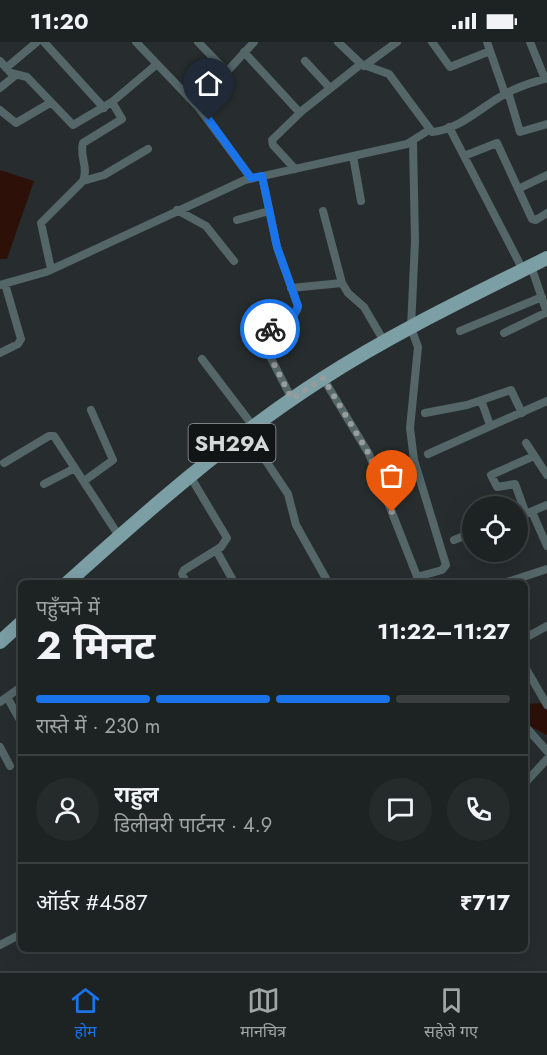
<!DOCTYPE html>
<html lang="hi">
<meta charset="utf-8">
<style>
body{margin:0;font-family:Jost,"Noto Sans Devanagari",sans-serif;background:#252a2a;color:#f1f3f6;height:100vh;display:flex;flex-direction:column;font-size:22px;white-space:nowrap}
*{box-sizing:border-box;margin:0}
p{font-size:20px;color:#a0a4a5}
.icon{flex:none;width:33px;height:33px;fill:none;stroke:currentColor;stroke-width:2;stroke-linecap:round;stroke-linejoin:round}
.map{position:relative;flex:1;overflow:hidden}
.details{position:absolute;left:18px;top:538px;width:510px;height:372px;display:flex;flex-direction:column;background:#1d2222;border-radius:9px;box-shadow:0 6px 24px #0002,0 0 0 2px #3b3f40}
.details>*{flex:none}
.buttons{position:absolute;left:462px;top:454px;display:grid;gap:12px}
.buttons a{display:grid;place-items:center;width:66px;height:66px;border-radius:50%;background:#1d2222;box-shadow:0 6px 24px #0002,0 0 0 2px #3b3f40;font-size:30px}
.pin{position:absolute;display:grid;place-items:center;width:51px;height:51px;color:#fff;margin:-62px -26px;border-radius:50% 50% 50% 0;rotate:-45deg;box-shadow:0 0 6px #0007}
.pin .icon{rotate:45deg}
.courier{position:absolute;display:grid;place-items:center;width:60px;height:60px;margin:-30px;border:4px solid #1a73e8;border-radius:50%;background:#fff;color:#222;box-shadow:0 2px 8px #0007}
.overview em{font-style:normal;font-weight:700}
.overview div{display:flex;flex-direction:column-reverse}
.overview{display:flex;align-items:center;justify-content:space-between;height:102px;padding:0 18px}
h1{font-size:39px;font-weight:700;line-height:45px}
.bar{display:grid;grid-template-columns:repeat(4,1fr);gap:9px 6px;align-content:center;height:72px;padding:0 18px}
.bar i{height:8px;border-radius:4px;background:#3b3f40}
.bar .selected{background:#1a73e8}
.bar p{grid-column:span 4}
.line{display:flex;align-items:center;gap:15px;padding:0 18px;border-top:2px solid #3b3f40}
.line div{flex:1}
.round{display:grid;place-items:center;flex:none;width:63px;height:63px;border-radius:32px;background:#252a2a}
.status{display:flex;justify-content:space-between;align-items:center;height:42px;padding:0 30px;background:#1d2222;direction:ltr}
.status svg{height:16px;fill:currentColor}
.dock{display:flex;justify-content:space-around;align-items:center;height:84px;border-top:2px solid #3b3f40;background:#1d2222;font-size:16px;color:#a0a4a5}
.dock a{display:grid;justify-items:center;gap:3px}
.dock .selected{color:#1a73e8}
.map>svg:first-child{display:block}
</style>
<div class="status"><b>11:20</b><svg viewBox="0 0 49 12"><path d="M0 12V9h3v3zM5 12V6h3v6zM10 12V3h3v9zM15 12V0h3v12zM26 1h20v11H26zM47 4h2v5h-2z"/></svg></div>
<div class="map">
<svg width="547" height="929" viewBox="0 0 547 929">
<rect width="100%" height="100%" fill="#272d2e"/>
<path fill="#2d1109" d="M0,128L34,139L7,217H0Z
M547,661V693L525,682V662Z"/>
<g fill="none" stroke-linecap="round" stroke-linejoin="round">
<path stroke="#546668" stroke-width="8" d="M44,0L104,66
M136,0L199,66L251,136
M198,0L227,30
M338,0L361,22L389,32L432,90C460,88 483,63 507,51C519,44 534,40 547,36
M432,0L450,25L490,9
M487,0L505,52
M530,0L545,37
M244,10L300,71
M0,19L11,31L27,35L73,83L112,60L157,22
M305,19L330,46
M364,24L397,0
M6,26L37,0
M0,46L16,33
M508,50L520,90L547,82
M189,56L213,45L254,0
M0,68L16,81L50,61
M449,85L523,228
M413,100L415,199L411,286L418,305L410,386L414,418L446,523L442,528L417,535
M353,114L361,159
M464,114L497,101L532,177L536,178L547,171
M295,127L273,103L272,98L303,68L361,22
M262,134L277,205L298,264C295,282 266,281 261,297L292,357
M83,139L104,133L148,107
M518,147L547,133
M177,168L206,184L234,219
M323,169L342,241L348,251L364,265L385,301
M237,178L269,169
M531,224L547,271
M51,227L41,181L83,139C89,126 79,113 83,101L122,77L112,60
M0,243L46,230L245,138L407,102L429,88
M291,246L342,241
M460,289L542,255
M504,291L547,270
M0,311L18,302L21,297L5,242
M202,317L253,384
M323,336L369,412L420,542
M481,358L490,383
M425,371L467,363L511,348L522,371
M246,389L288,452L296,483L329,542
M526,401L547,433
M428,412L547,359
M4,421L49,394H54L119,494
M84,439L113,418L91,368
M44,442L75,426
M532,470L547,504
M526,472L515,442L497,445L491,433L534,414
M518,475L547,463
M454,498L472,491
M216,508L235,542
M187,542L182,532L184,528L221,505L227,496L190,434
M501,542L547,527
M525,596L547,584
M525,625L547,663
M7,655L21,680
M0,660L21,645
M525,684L547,709
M0,705L10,724
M525,741L547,717
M0,903L21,892"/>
<path stroke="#7b9fa5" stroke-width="14" d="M66,542C147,469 230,396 322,337C393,291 471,254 547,216
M0,600L21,581"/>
</g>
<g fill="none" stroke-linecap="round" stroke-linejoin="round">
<path stroke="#979c9c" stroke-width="6" stroke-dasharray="0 10.8" d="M270,287L263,292L261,297L292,357L323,336L369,412L392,470"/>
<path stroke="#1a73e8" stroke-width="8" d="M209,78L251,136L262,134L277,205L298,264L294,273L270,287"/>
</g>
<g text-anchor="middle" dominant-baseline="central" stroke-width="5" stroke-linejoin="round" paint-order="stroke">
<rect fill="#121515" stroke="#9a9e9e" stroke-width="1.5" x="188.5" y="382" width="87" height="38" rx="4.5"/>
<g font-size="22" font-weight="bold" fill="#d4d8d8">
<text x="232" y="401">SH29A</text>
</g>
</g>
</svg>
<div class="buttons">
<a><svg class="icon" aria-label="locate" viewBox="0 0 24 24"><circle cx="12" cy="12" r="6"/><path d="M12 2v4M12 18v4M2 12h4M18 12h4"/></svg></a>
</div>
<div class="pin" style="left:392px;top:470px;background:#ea580c"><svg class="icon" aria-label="bag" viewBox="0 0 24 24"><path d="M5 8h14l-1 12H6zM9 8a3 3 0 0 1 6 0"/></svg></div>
<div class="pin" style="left:209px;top:78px;background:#1f2937"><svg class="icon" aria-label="home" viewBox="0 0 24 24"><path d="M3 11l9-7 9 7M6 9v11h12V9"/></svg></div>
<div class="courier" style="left:270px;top:287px"><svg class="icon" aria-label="bike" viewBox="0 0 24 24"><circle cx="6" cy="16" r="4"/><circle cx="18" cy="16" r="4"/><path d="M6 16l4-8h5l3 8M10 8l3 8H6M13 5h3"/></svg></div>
<section class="details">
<div class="overview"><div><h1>2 मिनट</h1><p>पहुँचने में</p></div><em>11:22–11:27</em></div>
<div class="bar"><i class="selected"></i><i class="selected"></i><i class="selected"></i><i></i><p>रास्ते में · 230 m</p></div>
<div class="line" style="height:108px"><a class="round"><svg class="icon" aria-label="person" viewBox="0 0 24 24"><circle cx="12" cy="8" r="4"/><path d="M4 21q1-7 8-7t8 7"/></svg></a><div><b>राहुल</b><p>डिलीवरी पार्टनर · 4.9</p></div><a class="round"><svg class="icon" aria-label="chat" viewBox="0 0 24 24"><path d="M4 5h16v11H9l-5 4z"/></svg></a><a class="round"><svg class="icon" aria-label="phone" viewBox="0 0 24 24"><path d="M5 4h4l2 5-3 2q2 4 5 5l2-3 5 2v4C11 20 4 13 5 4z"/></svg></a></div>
<div class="line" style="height:78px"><div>ऑर्डर #4587</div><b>₹717</b></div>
</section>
</div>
<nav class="dock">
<a class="selected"><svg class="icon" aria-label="home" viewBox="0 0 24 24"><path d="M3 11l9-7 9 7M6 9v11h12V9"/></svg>होम</a>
<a><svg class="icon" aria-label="map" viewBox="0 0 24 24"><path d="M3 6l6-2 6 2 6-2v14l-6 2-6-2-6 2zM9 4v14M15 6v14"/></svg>मानचित्र</a>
<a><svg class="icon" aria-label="saved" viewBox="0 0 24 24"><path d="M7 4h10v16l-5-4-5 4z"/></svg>सहेजे गए</a>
</nav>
